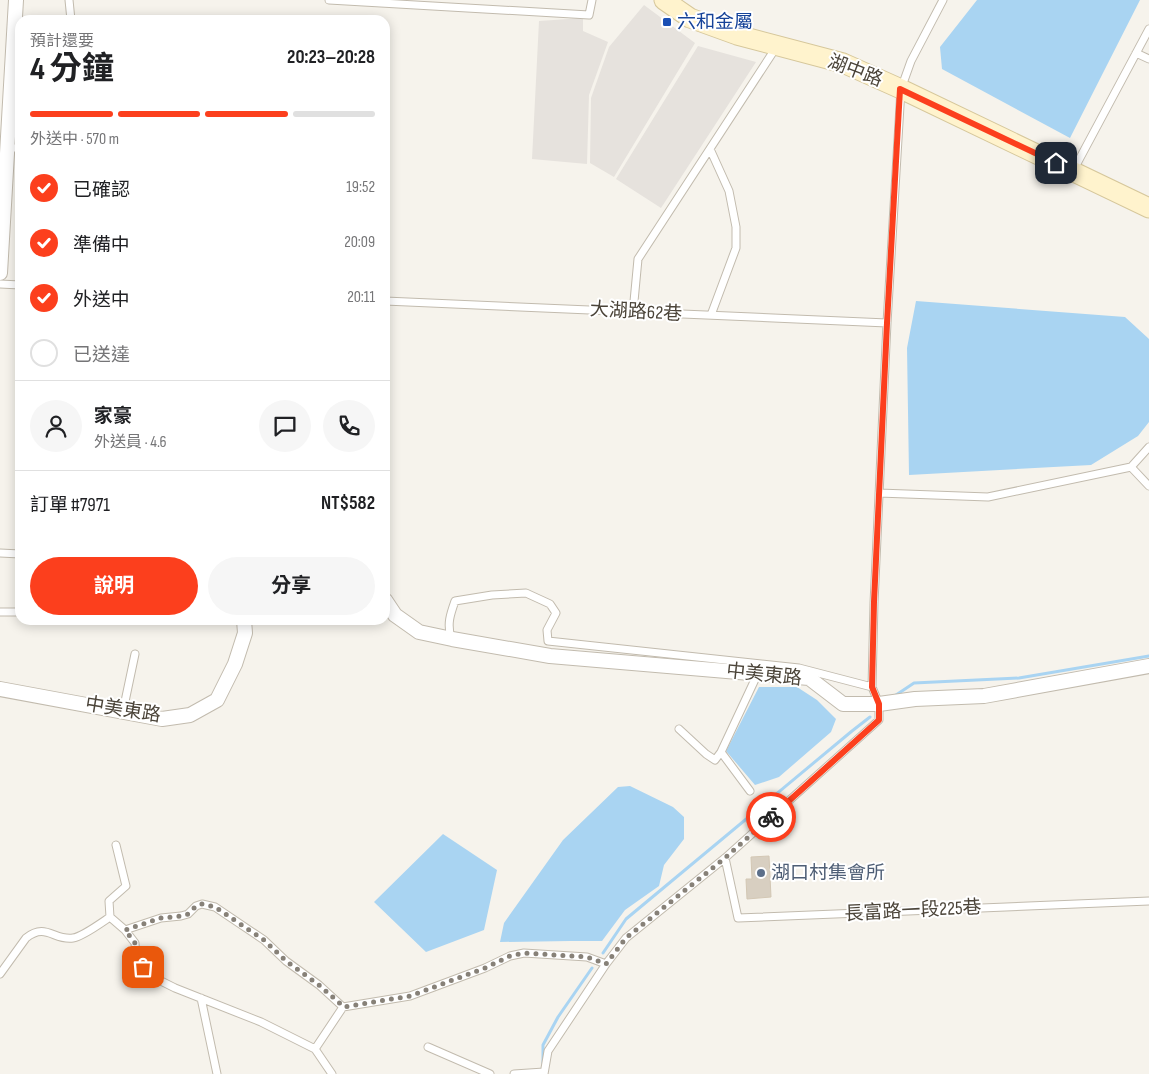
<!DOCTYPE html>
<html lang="zh-TW">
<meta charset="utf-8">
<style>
body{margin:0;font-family:"Sofia Sans Condensed","Noto Sans TC",sans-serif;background:#f6f6f6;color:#202124;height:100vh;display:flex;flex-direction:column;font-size:19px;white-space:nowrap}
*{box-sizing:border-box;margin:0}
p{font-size:16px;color:#757577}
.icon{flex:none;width:28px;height:28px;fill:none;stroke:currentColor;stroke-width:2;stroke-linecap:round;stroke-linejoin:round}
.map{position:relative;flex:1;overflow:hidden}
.drawer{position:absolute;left:15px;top:15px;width:375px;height:610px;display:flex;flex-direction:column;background:#fff;border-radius:15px;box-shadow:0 2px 12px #0003}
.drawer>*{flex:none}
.pin{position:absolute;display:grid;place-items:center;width:42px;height:42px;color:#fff;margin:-21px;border-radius:10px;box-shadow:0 2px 8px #0006}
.courier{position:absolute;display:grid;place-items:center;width:50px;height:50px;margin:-25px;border:4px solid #fc3f1d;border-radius:50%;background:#fff;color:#222;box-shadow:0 1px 6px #0007}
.overview em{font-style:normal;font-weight:700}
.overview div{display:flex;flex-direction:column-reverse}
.overview{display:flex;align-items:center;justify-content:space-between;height:85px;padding:0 15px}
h1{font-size:32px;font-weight:700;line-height:38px}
.bar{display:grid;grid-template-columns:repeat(4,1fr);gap:8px 5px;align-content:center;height:60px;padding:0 15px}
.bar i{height:6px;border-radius:4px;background:#e0e0e0}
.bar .selected{background:#fc3f1d}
.bar p{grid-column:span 4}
.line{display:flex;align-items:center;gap:12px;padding:0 15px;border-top:1px solid #e0e0e0}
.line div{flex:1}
.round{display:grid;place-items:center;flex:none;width:52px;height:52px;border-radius:26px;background:#f6f6f6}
ol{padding:0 15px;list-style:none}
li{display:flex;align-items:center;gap:15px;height:55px}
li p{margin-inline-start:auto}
li .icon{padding:5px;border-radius:50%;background:#fc3f1d;color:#fff;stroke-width:4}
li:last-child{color:#757577}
li i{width:28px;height:28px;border:2px solid #e0e0e0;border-radius:50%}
.cta{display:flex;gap:10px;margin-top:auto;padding:10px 15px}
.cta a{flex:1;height:58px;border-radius:30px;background:#fc3f1d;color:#fff;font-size:20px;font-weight:700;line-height:58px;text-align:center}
.cta a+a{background:#f6f6f6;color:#202124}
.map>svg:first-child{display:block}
</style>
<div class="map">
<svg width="1149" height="1074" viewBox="0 0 1149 1074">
<rect width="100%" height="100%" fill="#f6f3ec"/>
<path fill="#e6e2dd" d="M644,5L695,43L614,177L590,163L591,98L609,47Z
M583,18V31L608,42L589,95L587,164L532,159L539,21Z
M698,46L756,62L661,208L616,179Z"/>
<path fill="#a9d4f2" d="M977,0H1140L1070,138L942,69L940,47Z
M916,301L1125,317L1149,339V422L1138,436L1091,465L909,475L907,348Z
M759,687H797L817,700L836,719L831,732L779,777L755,785L726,751Z
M630,786L673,807L684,817V839L664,865L659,886L625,910L602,941H570L500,942L504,923L563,840L618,787Z
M443,834L497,870L484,930L426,952L374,902Z"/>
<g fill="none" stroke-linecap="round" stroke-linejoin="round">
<path stroke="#a9d4f2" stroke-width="3" d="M893,697L914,683L1019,678L1149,656
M603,953L626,919L852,731L870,717
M543,1063V1045L558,1017L592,968"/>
</g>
<path fill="#d8cfc1" stroke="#d3c7b4" d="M769,856L771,897L747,899L746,879H752L751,857Z"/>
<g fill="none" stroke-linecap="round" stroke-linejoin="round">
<g stroke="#c2bbae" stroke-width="9">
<path id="lane" d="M69,0L71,20
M329,0L589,15L592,0
M1136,53L1149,59
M10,108L20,107
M7,148H20
M710,149L729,191L736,227V248L711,315
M1073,171L1149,29
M0,284L20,285
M385,301L887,323
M633,312L638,259L777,46
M1131,467L1149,486
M879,493L988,497L1131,467L1149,447
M0,553L20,554
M0,612H20
M451,638C447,624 450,615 455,601L492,595L526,593L550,604L556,613L547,630L548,641L799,668L872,687
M123,711L135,654
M679,729L706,754L715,760L721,752
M750,791L721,752L758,673
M116,845L126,886L109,901L110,917L125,930L135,943L136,959L149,975L175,988L261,1022L315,1049L332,1074
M725,858L738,918L1149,901
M125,930L161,918L181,916L188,914L196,906L202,904L215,907L264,940L286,961L319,985L343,1007L315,1049
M0,974L26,938C46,922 54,941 73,938C82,937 101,923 110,917
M201,998L217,1074
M343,1007L410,996L485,968L510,956L524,953L587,957L606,964
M428,1047L490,1074
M514,1074L544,1072
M544,1074L548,1051L606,964L626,938L725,858L879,720V704L872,687L874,603L887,323L901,89L911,61L943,0"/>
</g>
<g stroke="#c2bbae" stroke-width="16">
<path id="street" d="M0,273L16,0
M385,600L395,615L419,632L452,639L550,656L809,678L843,704H879L915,699L984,696L1149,666
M0,689L162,719L190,715L217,700L235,664L245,633L244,620"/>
</g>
<g stroke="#d6c79b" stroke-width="21">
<path id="secondary" d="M664,0L690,18L737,35L843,63L901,89L1149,208"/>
</g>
<use href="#lane" stroke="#fff" stroke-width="7"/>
<use href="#street" stroke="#fff" stroke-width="14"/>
<use href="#secondary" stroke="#fff3cd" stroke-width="19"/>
</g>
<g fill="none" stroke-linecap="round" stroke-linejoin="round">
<path stroke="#878178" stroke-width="5" stroke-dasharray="0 9" d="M143,967L136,959L135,943L125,930L161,918L182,916L188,914L196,906L202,904L215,907L264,940L286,961L319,985L344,1007L410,996L485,968L510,956L524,953L587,957L606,964L626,938L725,858L771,817"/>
<path stroke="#fc3f1d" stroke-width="6" d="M771,817L879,720V704L872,687L874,602L887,323L900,89L1056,163"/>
</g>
<rect fill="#1a4fb4" stroke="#fff" stroke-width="2" x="662" y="17" width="10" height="10" rx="2.5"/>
<circle fill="#5c6f8a" stroke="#fff" stroke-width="2" cx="761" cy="873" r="5"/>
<g text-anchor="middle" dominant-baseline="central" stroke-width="4" stroke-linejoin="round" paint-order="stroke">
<g font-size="19" fill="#164399" stroke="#fff" text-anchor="start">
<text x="677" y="22">六和金屬</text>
</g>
<g font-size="19" fill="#4b4439" stroke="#fff">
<text transform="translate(855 71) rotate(21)">湖中路</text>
<text transform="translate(636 312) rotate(3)">大湖路62巷</text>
<text transform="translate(764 675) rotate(6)">中美東路</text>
<text transform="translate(123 710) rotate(9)">中美東路</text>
<text transform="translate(913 911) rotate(-3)">長富路一段225巷</text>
</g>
<g font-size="19" fill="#4e5e75" stroke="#fff" text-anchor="start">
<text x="771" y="873">湖口村集會所</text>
</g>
</g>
</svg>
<div class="pin" style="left:143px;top:967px;background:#ea580c"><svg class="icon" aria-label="bag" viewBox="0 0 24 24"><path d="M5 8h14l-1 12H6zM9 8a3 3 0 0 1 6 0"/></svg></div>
<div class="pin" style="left:1056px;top:163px;background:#1f2937"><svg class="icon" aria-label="home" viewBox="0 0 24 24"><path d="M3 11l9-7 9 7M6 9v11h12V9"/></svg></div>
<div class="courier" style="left:771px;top:817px"><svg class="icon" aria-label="bike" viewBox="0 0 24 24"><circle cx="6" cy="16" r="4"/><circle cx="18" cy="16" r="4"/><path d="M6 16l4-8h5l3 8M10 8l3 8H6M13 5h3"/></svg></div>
<section class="drawer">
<div class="overview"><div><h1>4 分鐘</h1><p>預計還要</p></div><em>20:23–20:28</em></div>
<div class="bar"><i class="selected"></i><i class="selected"></i><i class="selected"></i><i></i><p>外送中 · 570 m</p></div>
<ol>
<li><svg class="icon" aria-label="check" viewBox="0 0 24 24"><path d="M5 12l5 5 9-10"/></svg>已確認<p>19:52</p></li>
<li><svg class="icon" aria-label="check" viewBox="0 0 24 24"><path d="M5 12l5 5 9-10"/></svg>準備中<p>20:09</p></li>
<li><svg class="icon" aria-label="check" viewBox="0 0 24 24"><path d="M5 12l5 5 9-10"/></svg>外送中<p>20:11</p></li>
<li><i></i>已送達</li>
</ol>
<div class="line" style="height:90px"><a class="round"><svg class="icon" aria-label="person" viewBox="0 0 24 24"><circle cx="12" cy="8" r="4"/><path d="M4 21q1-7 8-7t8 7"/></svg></a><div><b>家豪</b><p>外送員 · 4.6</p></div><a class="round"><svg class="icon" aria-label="chat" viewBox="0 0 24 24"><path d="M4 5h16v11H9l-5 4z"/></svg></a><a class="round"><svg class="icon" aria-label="phone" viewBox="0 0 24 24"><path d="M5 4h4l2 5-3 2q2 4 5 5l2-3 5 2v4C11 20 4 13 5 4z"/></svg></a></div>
<div class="line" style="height:65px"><div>訂單 #7971</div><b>NT$582</b></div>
<div class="cta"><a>說明</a><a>分享</a></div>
</section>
</div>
